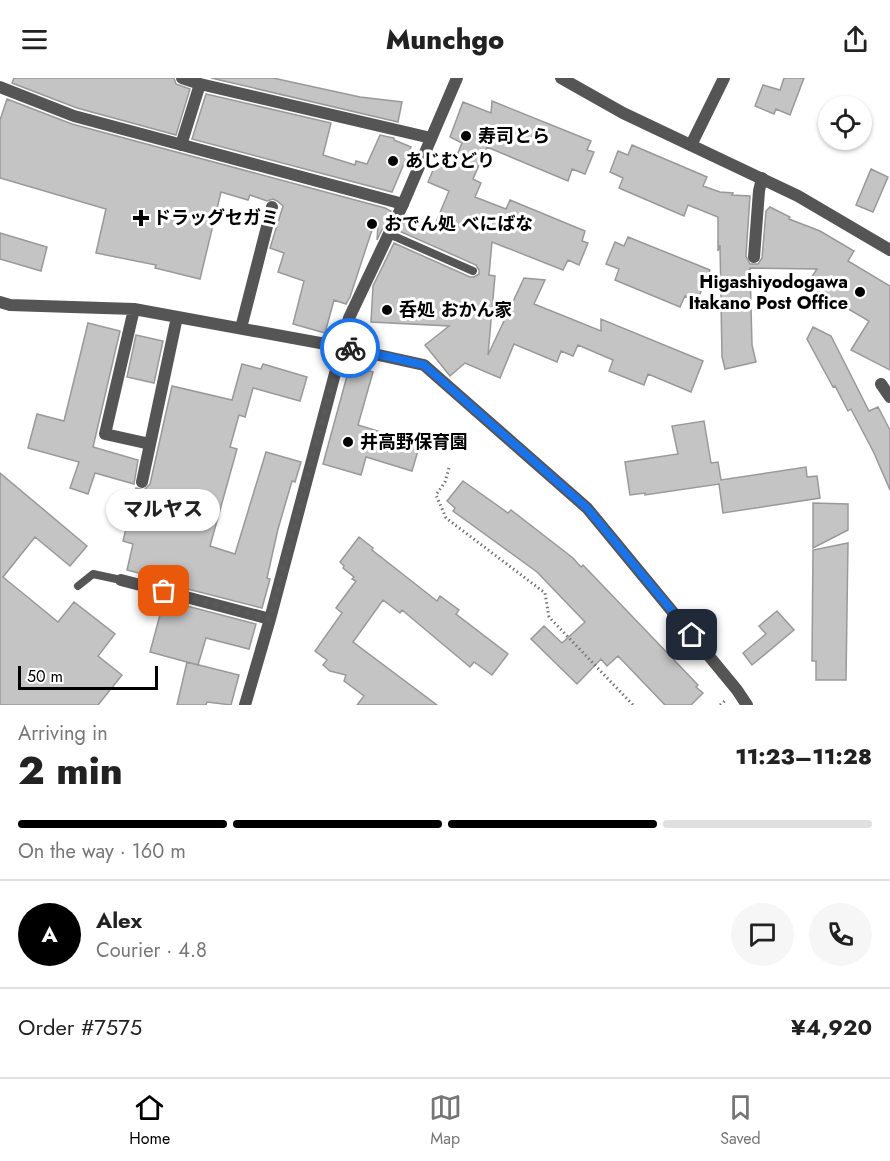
<!DOCTYPE html>
<meta charset="utf-8">
<style>
body{margin:0;font-family:Jost,"Noto Sans JP",sans-serif;background:#f6f6f6;color:#222;height:100vh;display:flex;flex-direction:column;font-size:22px;white-space:nowrap}
*{box-sizing:border-box;margin:0}
p{font-size:20px;color:#767676}
.icon{flex:none;width:33px;height:33px;fill:none;stroke:currentColor;stroke-width:2;stroke-linecap:round;stroke-linejoin:round}
.map{position:relative;height:627px;overflow:hidden}
.details{display:flex;flex-direction:column;background:#fff;flex:1}
.details>*{flex:none}
.controls{position:absolute;left:818px;top:18px;display:grid;gap:12px}
.controls a{display:grid;place-items:center;width:54px;height:54px;border-radius:50%;background:#fff;box-shadow:0 2px 4px #0004;font-size:30px}
.scale{position:absolute;left:18px;bottom:15px;width:140px;box-sizing:border-box;padding-left:6px;border:3px solid #000;border-top:0;font-size:16px;line-height:21px;white-space:nowrap;color:#000;-webkit-text-stroke:4px #fff;paint-order:stroke}
.pin{position:absolute;display:grid;place-items:center;width:51px;height:51px;color:#fff;margin:-26px;border-radius:12px;box-shadow:0 3px 9px #0006}
.courier{position:absolute;display:grid;place-items:center;width:60px;height:60px;margin:-30px;border:4px solid #1a73e8;border-radius:50%;background:#fff;color:#222;box-shadow:0 2px 8px #0007}
.bubble{position:absolute;height:42px;border-radius:21px;background:#fff;box-shadow:0 2px 4px #0004;font-size:20px;font-weight:800;line-height:42px;text-align:center}
.headline em{font-style:normal;font-weight:800}
.headline div{display:flex;flex-direction:column-reverse}
.headline{display:flex;align-items:center;justify-content:space-between;height:102px;padding:0 18px}
h1{font-size:39px;font-weight:800;line-height:45px}
.bar{display:grid;grid-template-columns:repeat(4,1fr);gap:9px 6px;align-content:center;height:72px;padding:0 18px}
.bar i{height:8px;border-radius:4px;background:#e0e0e0}
.bar .current{background:#000}
.bar p{grid-column:span 4}
.line{display:flex;align-items:center;gap:15px;padding:0 18px;border-top:2px solid #e0e0e0}
.line div{flex:1}
.round{display:grid;place-items:center;flex:none;width:63px;height:63px;border-radius:32px;background:#f6f6f6}
header{display:flex;justify-content:space-between;align-items:center;height:78px;padding:0 18px;background:#fff;font-size:27px;font-weight:800}
.dock{display:flex;justify-content:space-around;align-items:center;height:84px;border-top:2px solid #e0e0e0;background:#fff;font-size:16px;color:#767676}
.dock a{display:grid;justify-items:center;gap:3px}
.dock .current{color:#000}
.map>svg:first-child{display:block}
</style>
<header><svg class="icon" aria-label="menu" viewBox="0 0 24 24"><path d="M4 6h16M4 12h16M4 18h16"/></svg>Munchgo<svg class="icon" aria-label="share" viewBox="0 0 24 24"><path d="M12 15V3M7 8l5-5 5 5M5 13v7h14v-7"/></svg></header>
<div class="map">
<svg width="890" height="627" viewBox="0 0 890 627">
<rect width="100%" height="100%" fill="#fff"/>
<path fill="#c4c4c4" stroke="#999" stroke-width="1.5" d="M14,0H174L176,6L190,11L176,57L77,30L12,5Z
M211,0H273L360,19L402,24L398,44Z
M784,0H804L790,37L776,31L774,36L755,28L763,7L780,12Z
M206,16L331,45L323,77L355,87L356,83L367,86L380,57L394,60V62L411,69L392,114L192,61Z
M7,21L72,46L385,130L391,133L377,162L378,146H374L350,219L346,226L334,222L325,255L293,246L304,203L278,194L284,175L270,170L283,128L277,123L273,121L267,123L250,117L248,122L221,114L200,201L155,190L156,187L96,175L106,131L0,100V42Z
M492,23L591,63L587,72L594,74L585,96L572,91L568,103L487,69L473,101L481,105L475,119L506,131L510,122L585,153L582,163L588,165L579,187L568,182L563,192L492,164L489,197L495,198L488,277L524,200L545,202L534,226L601,253V241L703,283L691,314L648,296L644,307L609,293L613,282L578,267L573,278L561,273L557,284L514,266L500,300L465,285L450,298L425,267L449,248L371,244L373,208L394,165L470,199H474L479,196V192L476,187L399,153L406,139L434,149L449,113L428,104L436,85L451,92L462,65L450,59L463,24L491,35Z
M632,67L707,99L703,108L720,114L733,115L732,117L750,118L746,178L750,186H758L762,180L766,133L770,129L790,139L789,141L820,153L854,173L848,183L890,208V292L851,272L869,243L814,211L816,207L809,203L817,191L750,190L752,267L756,284L725,291L722,279L720,167L718,173V139L688,127L684,138L619,110L623,100L610,94L618,73L628,77Z
M871,91L888,99L873,134L856,127Z
M0,155L47,169L41,193L0,181Z
M628,159L710,192L697,223L685,218L680,229L615,202L619,191L606,186L615,164L624,168Z
M88,245L120,253L93,369L138,382L134,406L95,395L88,416L70,410L79,384L28,370L37,336L64,343Z
M813,249L831,258L869,333L878,329L890,352V412L874,375L851,331L848,333L835,308L833,309L807,261Z
M136,257L163,263L154,305L127,299Z
M242,286L261,291L263,286L307,299L300,323L253,310L245,339L239,337L230,369L237,371L210,468L235,476L266,374L301,384L295,404L292,403L278,451L267,500L270,501L262,530L168,506L169,503L127,492L133,466L123,463L136,410L144,412L150,406L172,308L232,322Z
M350,287L373,294L358,347L420,366L412,393L366,379L361,397L323,386Z
M704,343L711,385L718,384L721,402L806,389L807,399L817,398L820,420L723,435L719,406L645,417V415L630,417L625,384L678,376L672,348Z
M0,395L87,468L70,488L35,459L3,499L58,544L74,524L115,556L98,578L122,597L98,627H0Z
M463,403L508,435L511,432L573,480L581,489L583,487L698,607L696,609L703,615L691,627H665L618,578L607,588L601,581L577,606L531,561L544,548L562,565L585,544L537,494L453,433L455,430L447,423Z
M813,425L848,426V452L813,470Z
M359,459L373,470L372,472L437,523L440,518L459,532L456,536L508,576L492,597L474,584L470,589L402,532L400,535L383,522L353,564L437,627H357L364,618L344,603L346,597L330,593L323,587L327,582L315,573L342,535L336,530L356,503L352,501L354,499L343,490L344,488L340,484Z
M848,465L846,602H816V583H812L813,472Z
M164,522L256,546L249,571L206,560L198,587L150,574Z
M777,533L794,552L752,587L743,575L766,556L759,548Z
M187,584L239,597L231,627L207,624L206,627H177Z"/>
<g fill="none" stroke-linecap="round" stroke-linejoin="round">
<path stroke="#777" stroke-width="3" stroke-dasharray="1.5 3" stroke-linecap="butt" d="M449,390L445,404L436,417L446,440L545,515L549,539L633,627
M720,627L726,622"/>
<path stroke="#555" stroke-width="8" d="M389,156L473,193
M78,508L93,496L121,502"/>
<path stroke="#555" stroke-width="12" d="M182,0L200,6L431,60
M0,9L74,38L403,126
M181,67L200,6
M691,67L724,0
M754,179L759,113L762,100
M0,224L10,227L134,231L342,269L424,287L587,430L737,612L747,627
M134,231L105,356L150,366
M241,250L272,129
M881,306L890,319
M142,404L177,239
M121,502L270,541
M245,627L270,541L342,269"/>
<path stroke="#555" stroke-width="12" d="M561,0L623,35L798,118L890,172
M342,269L349,240L403,126L457,0"/>
</g>
<g fill="none" stroke-linecap="round" stroke-linejoin="round">
<path stroke="#595959" stroke-width="6" stroke-dasharray="0 10.8" d="M164,513L270,541L342,269L350,270"/>
<path stroke="#1a73e8" stroke-width="8" d="M350,270L424,287L587,430L692,557"/>
</g>
<g fill="#000" stroke="#fff" stroke-width="2">
<circle cx="466" cy="58" r="6"/>
<circle cx="393" cy="83" r="6"/>
<path d="M138 131h6v6h6v6h-6v6h-6v-6h-6v-6h6z"/>
<circle cx="372" cy="146" r="6"/>
<circle cx="860" cy="214" r="6"/>
<circle cx="387" cy="232" r="6"/>
<circle cx="348" cy="364" r="6"/>
</g>
<g text-anchor="middle" dominant-baseline="central" stroke-width="6" stroke-linejoin="round" paint-order="stroke">
<g font-size="18" font-weight="bold" fill="#000" stroke="#fff" text-anchor="start">
<text x="478" y="58">寿司とら</text>
<text x="405" y="83">あじむどり</text>
<text x="153" y="140">ドラッグセガミ</text>
<text x="384" y="146">おでん処 べにばな</text>
<text x="848" y="204" text-anchor="end">Higashiyodogawa<tspan x="848" dy="21">Itakano Post Office</tspan></text>
<text x="399" y="232">呑処 おかん家</text>
<text x="360" y="364">井高野保育園</text>
</g>
</g>
</svg>
<div class="controls">
<a><svg class="icon" aria-label="locate" viewBox="0 0 24 24"><circle cx="12" cy="12" r="6"/><path d="M12 2v4M12 18v4M2 12h4M18 12h4"/></svg></a>
</div>
<div class="scale">50 m</div>
<div class="pin" style="left:164px;top:513px;background:#ea580c"><svg class="icon" aria-label="bag" viewBox="0 0 24 24"><path d="M5 8h14l-1 12H6zM9 8a3 3 0 0 1 6 0"/></svg></div>
<div class="pin" style="left:692px;top:557px;background:#1f2937"><svg class="icon" aria-label="home" viewBox="0 0 24 24"><path d="M3 11l9-7 9 7M6 9v11h12V9"/></svg></div>
<div class="courier" style="left:350px;top:270px"><svg class="icon" aria-label="bike" viewBox="0 0 24 24"><circle cx="6" cy="16" r="4"/><circle cx="18" cy="16" r="4"/><path d="M6 16l4-8h5l3 8M10 8l3 8H6M13 5h3"/></svg></div>
<div class="bubble" style="left:106px;top:411px;width:114px">マルヤス</div>
</div>
<section class="details">
<div class="headline"><div><h1>2 min</h1><p>Arriving in</p></div><em>11:23–11:28</em></div>
<div class="bar"><i class="current"></i><i class="current"></i><i class="current"></i><i></i><p>On the way · 160 m</p></div>
<div class="line" style="height:108px"><b class="round" style="background:#000;color:#fff">A</b><div><b>Alex</b><p>Courier · 4.8</p></div><a class="round"><svg class="icon" aria-label="chat" viewBox="0 0 24 24"><path d="M4 5h16v11H9l-5 4z"/></svg></a><a class="round"><svg class="icon" aria-label="phone" viewBox="0 0 24 24"><path d="M5 4h4l2 5-3 2q2 4 5 5l2-3 5 2v4C11 20 4 13 5 4z"/></svg></a></div>
<div class="line" style="height:78px"><div>Order #7575</div><b>¥4,920</b></div>
</section>
<nav class="dock">
<a class="current"><svg class="icon" aria-label="home" viewBox="0 0 24 24"><path d="M3 11l9-7 9 7M6 9v11h12V9"/></svg>Home</a>
<a><svg class="icon" aria-label="map" viewBox="0 0 24 24"><path d="M3 6l6-2 6 2 6-2v14l-6 2-6-2-6 2zM9 4v14M15 6v14"/></svg>Map</a>
<a><svg class="icon" aria-label="saved" viewBox="0 0 24 24"><path d="M7 4h10v16l-5-4-5 4z"/></svg>Saved</a>
</nav>
